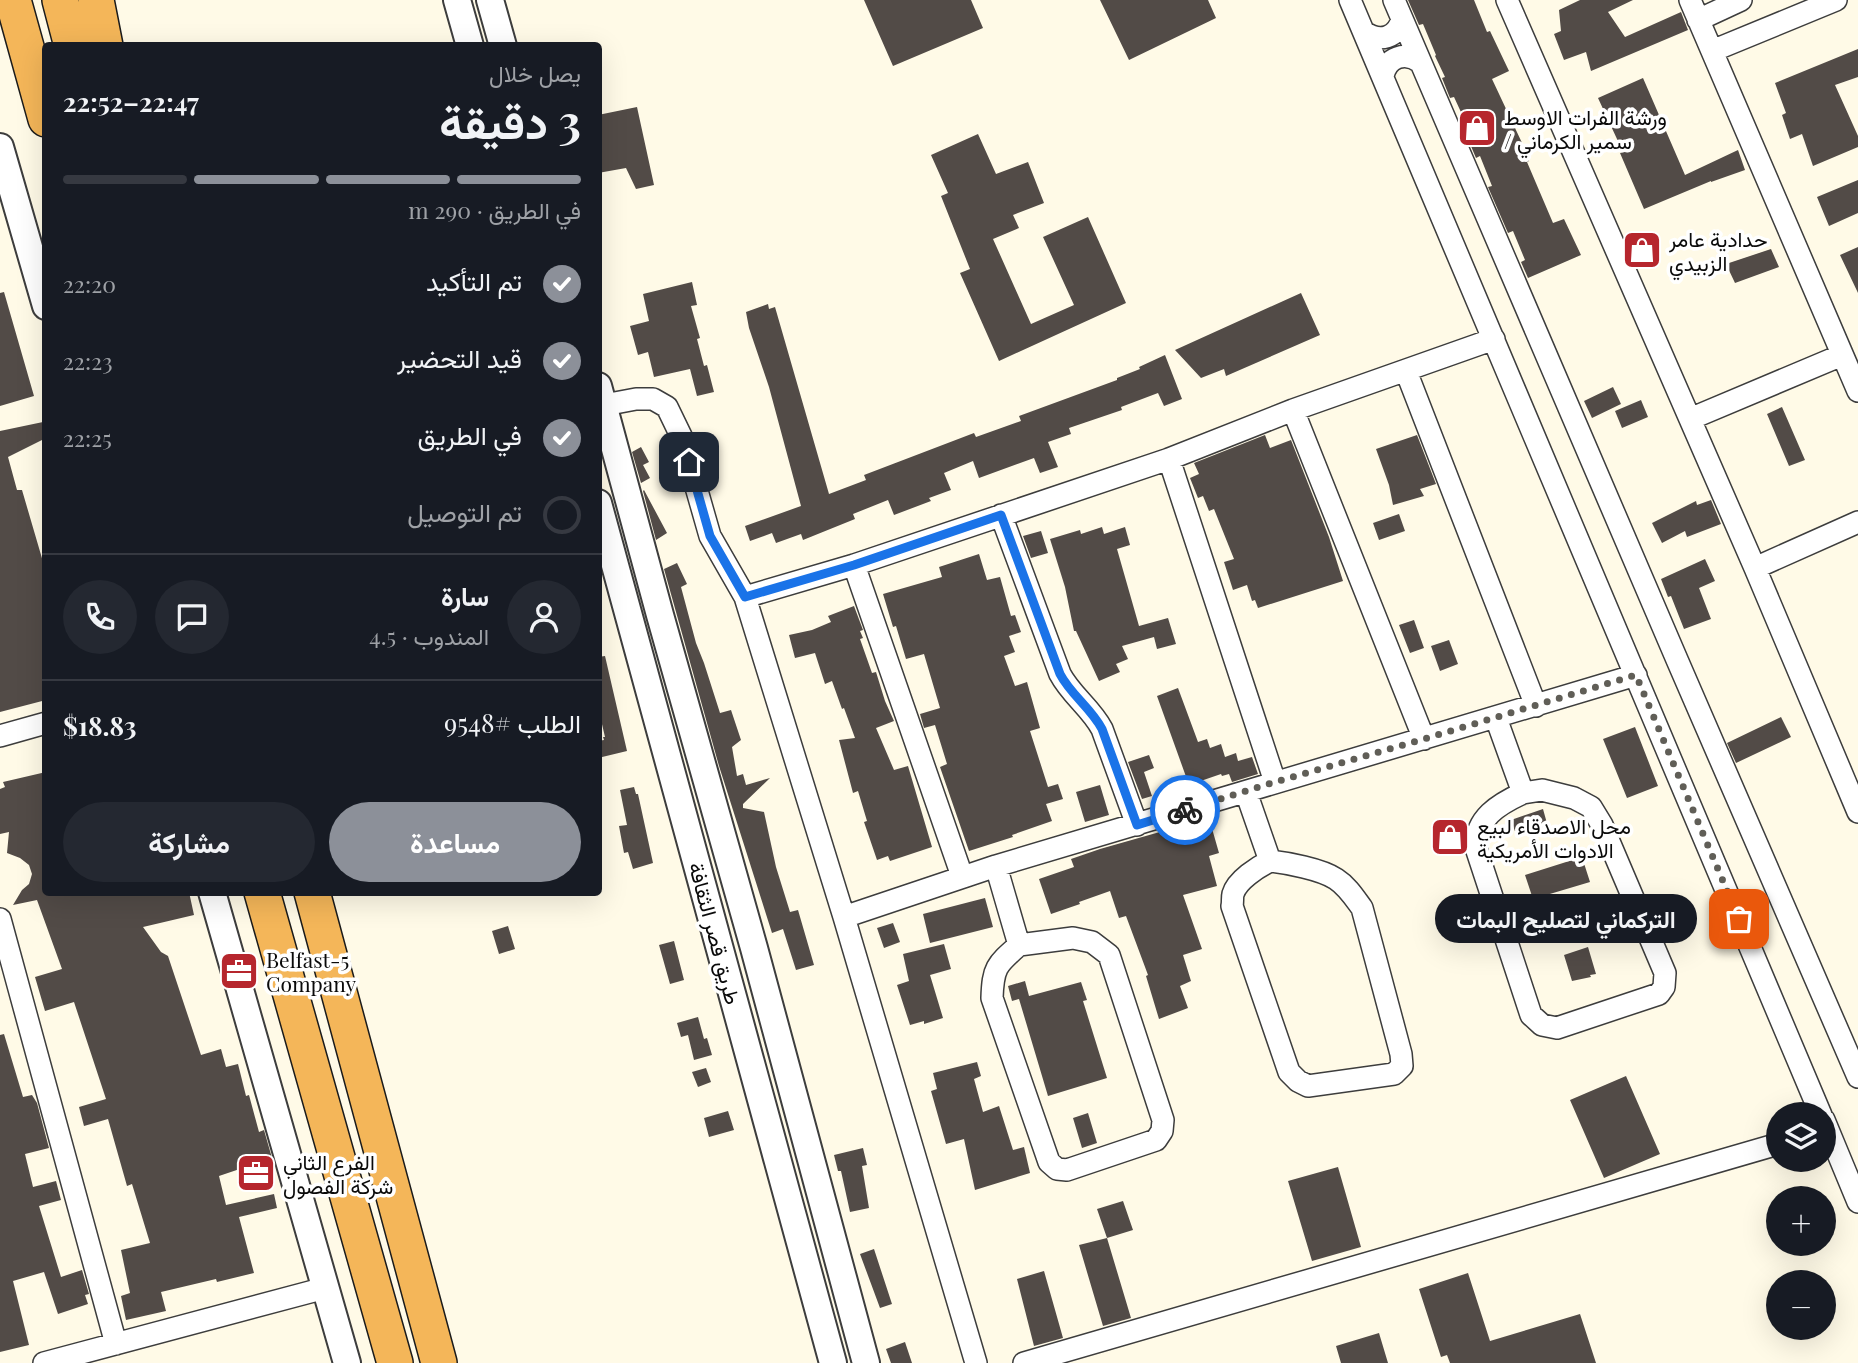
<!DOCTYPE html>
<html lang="ar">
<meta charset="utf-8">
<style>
body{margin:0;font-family:"Playfair Display",Vazirmatn,serif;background:#242831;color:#f1f3f6;direction:rtl;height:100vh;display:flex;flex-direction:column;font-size:26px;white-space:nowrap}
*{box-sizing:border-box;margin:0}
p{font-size:23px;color:#9ea1a6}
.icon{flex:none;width:38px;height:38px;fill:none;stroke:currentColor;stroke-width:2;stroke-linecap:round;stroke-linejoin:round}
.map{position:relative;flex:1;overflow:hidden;direction:ltr}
.sheet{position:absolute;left:42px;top:42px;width:560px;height:854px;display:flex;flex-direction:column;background:#171b24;border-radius:7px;box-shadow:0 7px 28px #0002;direction:rtl}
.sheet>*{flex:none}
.fabs{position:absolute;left:1766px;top:1102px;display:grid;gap:14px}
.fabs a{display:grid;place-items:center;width:70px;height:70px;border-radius:50%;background:#171b24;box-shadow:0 7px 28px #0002;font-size:35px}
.pin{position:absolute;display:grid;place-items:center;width:60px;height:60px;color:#fff;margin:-30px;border-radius:14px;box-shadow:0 4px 10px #0006}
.courier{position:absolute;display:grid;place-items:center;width:70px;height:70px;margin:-35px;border:5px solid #1a73e8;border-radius:50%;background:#fff;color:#222;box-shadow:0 2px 9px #0007}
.bubble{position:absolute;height:49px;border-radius:24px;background:#171b24;box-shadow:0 7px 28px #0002;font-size:23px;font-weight:700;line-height:49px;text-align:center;direction:rtl}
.overview em{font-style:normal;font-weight:700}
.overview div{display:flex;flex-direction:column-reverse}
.overview{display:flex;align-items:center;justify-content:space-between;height:119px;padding:0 21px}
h1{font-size:46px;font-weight:700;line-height:52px}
.bar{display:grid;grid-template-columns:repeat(4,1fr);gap:10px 7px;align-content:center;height:84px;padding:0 21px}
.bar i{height:9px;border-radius:5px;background:#363941}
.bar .current{background:#8c9099}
.bar p{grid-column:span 4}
.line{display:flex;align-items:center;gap:18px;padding:0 21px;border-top:2px solid #363941}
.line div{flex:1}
.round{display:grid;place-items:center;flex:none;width:74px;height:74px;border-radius:37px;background:#242831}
ol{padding:0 21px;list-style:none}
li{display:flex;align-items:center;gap:21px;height:77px}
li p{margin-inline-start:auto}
li .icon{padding:7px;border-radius:50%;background:#8c9099;color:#fff;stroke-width:4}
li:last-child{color:#9ea1a6}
li i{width:38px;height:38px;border:4px solid #363941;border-radius:50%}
.cta{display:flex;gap:14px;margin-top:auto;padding:14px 21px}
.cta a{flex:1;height:80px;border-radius:42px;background:#8c9099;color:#fff;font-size:28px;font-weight:700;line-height:80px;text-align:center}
.cta a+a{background:#242831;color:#f1f3f6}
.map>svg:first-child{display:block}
</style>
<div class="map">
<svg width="1858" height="1363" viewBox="0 0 1858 1363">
<rect width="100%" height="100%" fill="#fffae7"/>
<path fill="#524b47" d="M864,0H971L983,28L893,66Z
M1100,0H1208L1216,18L1129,60Z
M1408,0H1474L1487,32L1490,31L1509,71L1492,79L1523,145L1529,161L1527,162L1553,223L1564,219L1581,255L1528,278L1521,262L1525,260L1513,231L1508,233L1488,187L1492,186L1480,156L1476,158L1462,125L1466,123L1454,97L1450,98L1442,78L1445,77L1435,56L1436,55L1423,24L1419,25Z
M1580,0H1633L1608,12L1625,37L1681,12L1688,30L1591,71L1586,52L1564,60L1554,34L1561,31L1559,10Z
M1858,49V77L1835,85L1858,136V147L1813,166L1802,134L1790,139L1782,115L1786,113L1775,83Z
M1643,78L1685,175L1738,150L1745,170L1711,182V181L1644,209L1620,153L1623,152L1598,98Z
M637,107L654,185L636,189L626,168L598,173V115Z
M978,134L996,174L1028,162L1044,203L1013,215L1019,228L993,239L1031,324L1074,305L1043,237L1088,217L1126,303L999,361L960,273L970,269L941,196L948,193L931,155Z
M1858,180V213L1829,226L1817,197Z
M1858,247V293L1840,255Z
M1771,249L1779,267L1735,283L1726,264Z
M692,282L697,305L691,306L700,338L697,339L704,366L707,365L714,392L697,396L690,369L654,377L648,352L638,355L630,326L649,321L643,294Z
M4,292L34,396L0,406V293Z
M1301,293L1320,335L1226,376L1224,369L1201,378L1175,350Z
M768,304L769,309L775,307L829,494L866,480L864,475L974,433L976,437L1021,421L1019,416L1117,380V378L1140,369L1139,367L1165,355L1182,399L1164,406L1158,393L1121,407L1122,410L1069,428L1071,434L1048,442L1058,467L1040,473L1034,458L979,478L973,461L944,473L951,490L929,498L931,501L894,515L888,500L853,514L855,519L803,540L801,534L776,543L772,533L750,541L745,526L801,506L769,387L749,328L746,312Z
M1613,387L1621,404L1592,418L1584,401Z
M1641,400L1648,417L1622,428L1615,411Z
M1782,407L1805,460L1789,466L1767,414Z
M43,422L46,438L8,457L17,490H22L46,572V700L0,712V431Z
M1265,435L1270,448L1291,440L1329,537L1343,581L1258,608L1255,600L1252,601L1247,585L1233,590L1224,562L1234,559L1214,509L1209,511L1203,496L1198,498L1190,478L1199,474L1194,463Z
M1417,435L1436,484L1420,489L1424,496L1393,505L1389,485L1376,449Z
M641,447L649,462L643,465L650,478L641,483L632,452Z
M644,490L667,533L656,540L643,491Z
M1711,500L1721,524L1687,537L1685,531L1662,543L1652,523L1696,501L1697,505Z
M1399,514L1405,531L1379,540L1373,523Z
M1102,527L1104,534L1125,527L1130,545L1117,549L1139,626L1168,618L1176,644L1157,649L1154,637L1122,646L1128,659L1116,664L1120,672L1099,681L1076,631H1074L1065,587L1050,539L1080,530L1081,534Z
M1041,531L1048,553L1031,558L1023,536Z
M979,554L987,580L1000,577L1011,616L1015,615L1021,632L1009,636L1015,652L1004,656L1015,686L1027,682L1040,728L1030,731L1048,787L1058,784L1063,799L1046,804L1052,821L1012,835L1013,837L969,851L940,767L947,764L935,725L924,728L920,714L940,708L924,654L906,659L896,626L893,627L883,594L942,577L939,567Z
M1705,559L1715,581L1699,588L1711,619L1684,629L1671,596L1668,597L1661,579Z
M677,563L687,584L681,587L696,643L704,663L720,713L731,710L741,740L732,747L737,776L743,774L746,785L770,778L743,804V808L764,812L776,867L790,912L798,910L814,965L796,970L783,929L772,933L719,766L664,569Z
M854,606L863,630L860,631L863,638L860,639L872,673L876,672L885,701L894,721L876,728L894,770L908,766L932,847L890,861L888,856L877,860L864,822L867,821L858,791L853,793L839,740L855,738L844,708L842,709L832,681L825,684L815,653L795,658L789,635L812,630L831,622L828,616Z
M1414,620L1424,648L1410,653L1399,625Z
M1449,640L1458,664L1440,671L1431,646Z
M605,656L627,751L598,758V741L604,740L603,737H605L598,707V657Z
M1178,688L1198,742L1207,739L1210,748L1221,744L1225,757L1236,753L1238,761L1252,757L1258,774L1232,782L1229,774L1222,776L1221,774L1189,785L1157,696Z
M1781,717L1791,737L1736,763L1727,743Z
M1635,727L1658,786L1627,798L1603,739Z
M1149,755L1154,768L1144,772L1152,796L1142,799L1128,762Z
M46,772V892H189L194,915L143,927L161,952L168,956L201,1055L221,1049L226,1067L238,1064L246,1096L249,1095L259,1132L264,1130L272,1158L219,1176L226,1205L274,1194L277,1208L239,1217L254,1273L217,1282L216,1279L161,1292L166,1311L126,1320L121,1296L130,1293L121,1250L150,1243L132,1184L127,1186L108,1119L84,1126L79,1107L106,1099L74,1002L45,1011L35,977L62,969L37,900L13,905L22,890L29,884L32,874L29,865L20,858L7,853L9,832L0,834V789L5,787L3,782Z
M1100,785L1109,815L1085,822L1076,792Z
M634,787L636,794H638L653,863L633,869L628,852L624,853L619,826L627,825L620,790Z
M1543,809L1548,827L1517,837L1511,820Z
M1209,818L1219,853L1209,856L1217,886L1183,895L1202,949L1183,955L1191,981L1180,986L1188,1008L1159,1019L1146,976L1148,975L1126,916L1119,918L1110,891L1079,902L1080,904L1051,914L1039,879L1074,867L1071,859L1100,849Z
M1582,857L1590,882L1533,899L1525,875Z
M985,898L993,927L930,943L923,914Z
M893,923L900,942L884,948L877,928Z
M508,926L515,949L499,954L492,931Z
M674,941L684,980L670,984L659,945Z
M944,944L951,969L930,975L943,1018L924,1024V1021L910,1025L897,985L909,981L903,954Z
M1588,947L1596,974L1590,975L1591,977L1572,981L1564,955Z
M1025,981L1029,996L1081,982L1087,1000L1083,1001L1107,1078L1048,1096L1019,999L1012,1001L1008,986Z
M698,1017L704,1039L707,1038L712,1055L694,1060L688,1035L681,1037L677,1023Z
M4,1034L23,1097L32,1095L37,1103L49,1148L25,1154L33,1187L56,1181L61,1200L39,1206L61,1277L82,1270L89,1294L85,1295L88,1304L58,1314L44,1272L13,1281L29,1345L0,1352V1035Z
M977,1062L981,1076L974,1079L983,1112L999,1106L1013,1150L1024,1147L1030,1173L975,1190L964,1139L946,1144L931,1091L937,1089L933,1073Z
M706,1068L711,1082L698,1087L692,1072Z
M1626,1076L1660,1154L1604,1178L1570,1100Z
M728,1111L734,1130L709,1137L704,1118Z
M1088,1113L1097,1143L1082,1148L1073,1118Z
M863,1148L867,1165L862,1166L869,1208L850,1212L841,1171H838L834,1155Z
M1338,1167L1361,1247L1312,1261L1288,1181Z
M1123,1201L1133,1230L1107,1238L1097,1209Z
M1107,1238L1131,1318L1103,1326L1079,1245Z
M874,1249L892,1304L880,1308L860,1254Z
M1044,1271L1063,1338L1034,1346L1017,1279Z
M1468,1273L1490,1341L1580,1314L1596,1363H1450L1447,1355L1441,1357L1419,1289Z
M1379,1333L1388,1363H1341L1336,1346Z
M905,1342L912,1363H891L886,1349Z"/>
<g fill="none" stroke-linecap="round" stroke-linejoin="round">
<g stroke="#3d3d3d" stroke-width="24">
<path id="minor" d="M1350,0L1821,1115
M1394,0L1678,662L1858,1077
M1507,0L1755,568L1858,812
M1690,0L1858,391
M1698,20L1741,0
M1364,32C1380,43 1397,38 1402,19
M1712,51L1836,0
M1383,76C1387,57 1405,51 1420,62
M1406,371L1536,706
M604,405L636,399H653L667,407L682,438L710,536L745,597L844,917L976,1363
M1293,410L1424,739
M1690,419L1842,355
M1001,515L1060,674C1071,695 1091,708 1102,729L1137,825
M854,565L962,876
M1755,568L1858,522
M745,597L854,565L1169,459
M1496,718L1523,793C1499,804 1475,818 1476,848L1531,1015L1542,1025L1557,1028L1659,994L1664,987L1665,973L1602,825L1591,807L1574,798L1542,790L1523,793
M0,736L46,723
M1275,782L1169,459L1293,410L1494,339
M1246,792L1270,861
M1270,861C1287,863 1321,869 1336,879C1347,886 1354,897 1362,908L1401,1054L1402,1066L1394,1074L1308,1086L1298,1081L1289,1072L1232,906C1233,902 1232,898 1233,894C1237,880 1258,867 1270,861Z
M996,866L1019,945C996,965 993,968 992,998L1049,1162L1057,1169L1067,1170L1156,1140L1162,1131L1163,1120L1109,955L1092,942L1073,938L1019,945
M844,917L996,866L1636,675
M0,919L116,1344
M1824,1120L1858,1202
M44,1363L325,1288
M1024,1363L1778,1144"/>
</g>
<g stroke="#3d3d3d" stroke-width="30">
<path id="tertiary" d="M457,0L470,46
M490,0L503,46
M0,147L46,306
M598,386L660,615L754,948L866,1363
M598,503L833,1363
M212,892L347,1363"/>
</g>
<g stroke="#1b1b1b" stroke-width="38">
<path id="trunk" d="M13,0L46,119
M60,0L72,46
M96,0L105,46
M262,892L395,1363
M312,892L439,1363"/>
</g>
<use href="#minor" stroke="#fff" stroke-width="21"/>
<use href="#tertiary" stroke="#fff" stroke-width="26"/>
<use href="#trunk" stroke="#f4b659" stroke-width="35"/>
</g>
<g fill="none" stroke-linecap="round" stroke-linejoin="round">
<path stroke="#605e57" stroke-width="7" stroke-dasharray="0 12.6" d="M1185,810L1275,782L1424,739L1636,675L1739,919"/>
<path stroke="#1a73e8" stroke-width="9" d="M689,462L710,536L745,597L854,565L1001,515L1060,674C1071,695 1091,708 1102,729L1137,825L1185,810"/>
</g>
<defs>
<g id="shop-square" transform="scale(2.0125)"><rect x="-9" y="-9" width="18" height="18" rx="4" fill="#b6262d" stroke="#fff"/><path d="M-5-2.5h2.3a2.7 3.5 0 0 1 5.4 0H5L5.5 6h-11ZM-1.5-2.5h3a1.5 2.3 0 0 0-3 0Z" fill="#fff"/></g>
<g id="office-square" transform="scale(2.0125)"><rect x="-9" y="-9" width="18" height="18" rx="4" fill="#b6262d" stroke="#fff"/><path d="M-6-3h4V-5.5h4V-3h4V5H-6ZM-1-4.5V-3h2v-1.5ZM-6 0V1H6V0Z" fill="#fff"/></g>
</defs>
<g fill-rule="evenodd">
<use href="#shop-square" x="1477" y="128"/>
<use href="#shop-square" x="1642" y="250"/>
<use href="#shop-square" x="1450" y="837"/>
<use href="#office-square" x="239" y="971"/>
<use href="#office-square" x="256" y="1173"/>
</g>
<g text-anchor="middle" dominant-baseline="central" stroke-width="7" stroke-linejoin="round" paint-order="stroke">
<g font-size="21" fill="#0a0a0a" stroke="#fff" text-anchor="start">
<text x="1504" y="116">ورشة الفرات الاوسط<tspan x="1504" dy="24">/ سمير الكرماني</tspan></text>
<text x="1669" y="238">حدادية عامر<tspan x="1669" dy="24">الزبيدي</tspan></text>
<text x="1477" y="825">محل الاصدقاء لبيع<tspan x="1477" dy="24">الادوات الأمريكية</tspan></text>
<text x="266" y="959">Belfast-5<tspan x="266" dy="24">Company</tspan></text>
<text x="283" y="1161">الفرع الثاني<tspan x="283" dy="24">شركة الفصول</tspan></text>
</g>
<g font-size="21" fill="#0a0a0a" stroke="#fff">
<text transform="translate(716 933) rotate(75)">طريق قصر الثقافة</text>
</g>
</g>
</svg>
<div class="fabs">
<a><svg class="icon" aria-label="layers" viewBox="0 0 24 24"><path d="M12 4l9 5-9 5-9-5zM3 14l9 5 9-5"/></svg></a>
<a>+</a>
<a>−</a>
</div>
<div class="pin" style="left:1739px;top:919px;background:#ea580c"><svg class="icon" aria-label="bag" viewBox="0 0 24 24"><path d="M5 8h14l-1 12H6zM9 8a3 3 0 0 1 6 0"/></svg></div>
<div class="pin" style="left:689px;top:462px;background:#1f2937"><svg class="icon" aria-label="home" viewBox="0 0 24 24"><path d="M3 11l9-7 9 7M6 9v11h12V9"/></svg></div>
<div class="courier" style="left:1185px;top:810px"><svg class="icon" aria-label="bike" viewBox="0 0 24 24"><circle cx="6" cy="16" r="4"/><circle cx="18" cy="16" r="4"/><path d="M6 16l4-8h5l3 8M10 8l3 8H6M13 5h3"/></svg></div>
<div class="bubble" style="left:1435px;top:894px;width:262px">التركماني لتصليح البمات</div>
<section class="sheet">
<div class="overview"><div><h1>3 دقيقة</h1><p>يصل خلال</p></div><em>22:47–22:52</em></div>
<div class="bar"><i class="current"></i><i class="current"></i><i class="current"></i><i></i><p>في الطريق · 290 m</p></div>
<ol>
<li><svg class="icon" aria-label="check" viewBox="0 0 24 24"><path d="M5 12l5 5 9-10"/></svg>تم التأكيد<p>22:20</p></li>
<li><svg class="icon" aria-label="check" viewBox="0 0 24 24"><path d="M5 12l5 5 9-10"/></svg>قيد التحضير<p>22:23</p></li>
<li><svg class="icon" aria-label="check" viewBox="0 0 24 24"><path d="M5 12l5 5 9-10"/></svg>في الطريق<p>22:25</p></li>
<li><i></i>تم التوصيل</li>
</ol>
<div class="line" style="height:126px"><a class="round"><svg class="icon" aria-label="person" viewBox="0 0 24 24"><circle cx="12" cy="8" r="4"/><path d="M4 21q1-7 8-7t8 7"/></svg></a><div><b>سارة</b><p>المندوب · 4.5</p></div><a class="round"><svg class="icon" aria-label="chat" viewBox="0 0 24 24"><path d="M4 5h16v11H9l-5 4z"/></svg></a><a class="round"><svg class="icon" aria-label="phone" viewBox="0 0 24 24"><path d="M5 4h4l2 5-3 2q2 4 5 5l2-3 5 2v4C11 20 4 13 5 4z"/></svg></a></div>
<div class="line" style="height:91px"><div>الطلب #9548</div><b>$18.83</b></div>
<div class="cta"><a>مساعدة</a><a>مشاركة</a></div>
</section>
</div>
